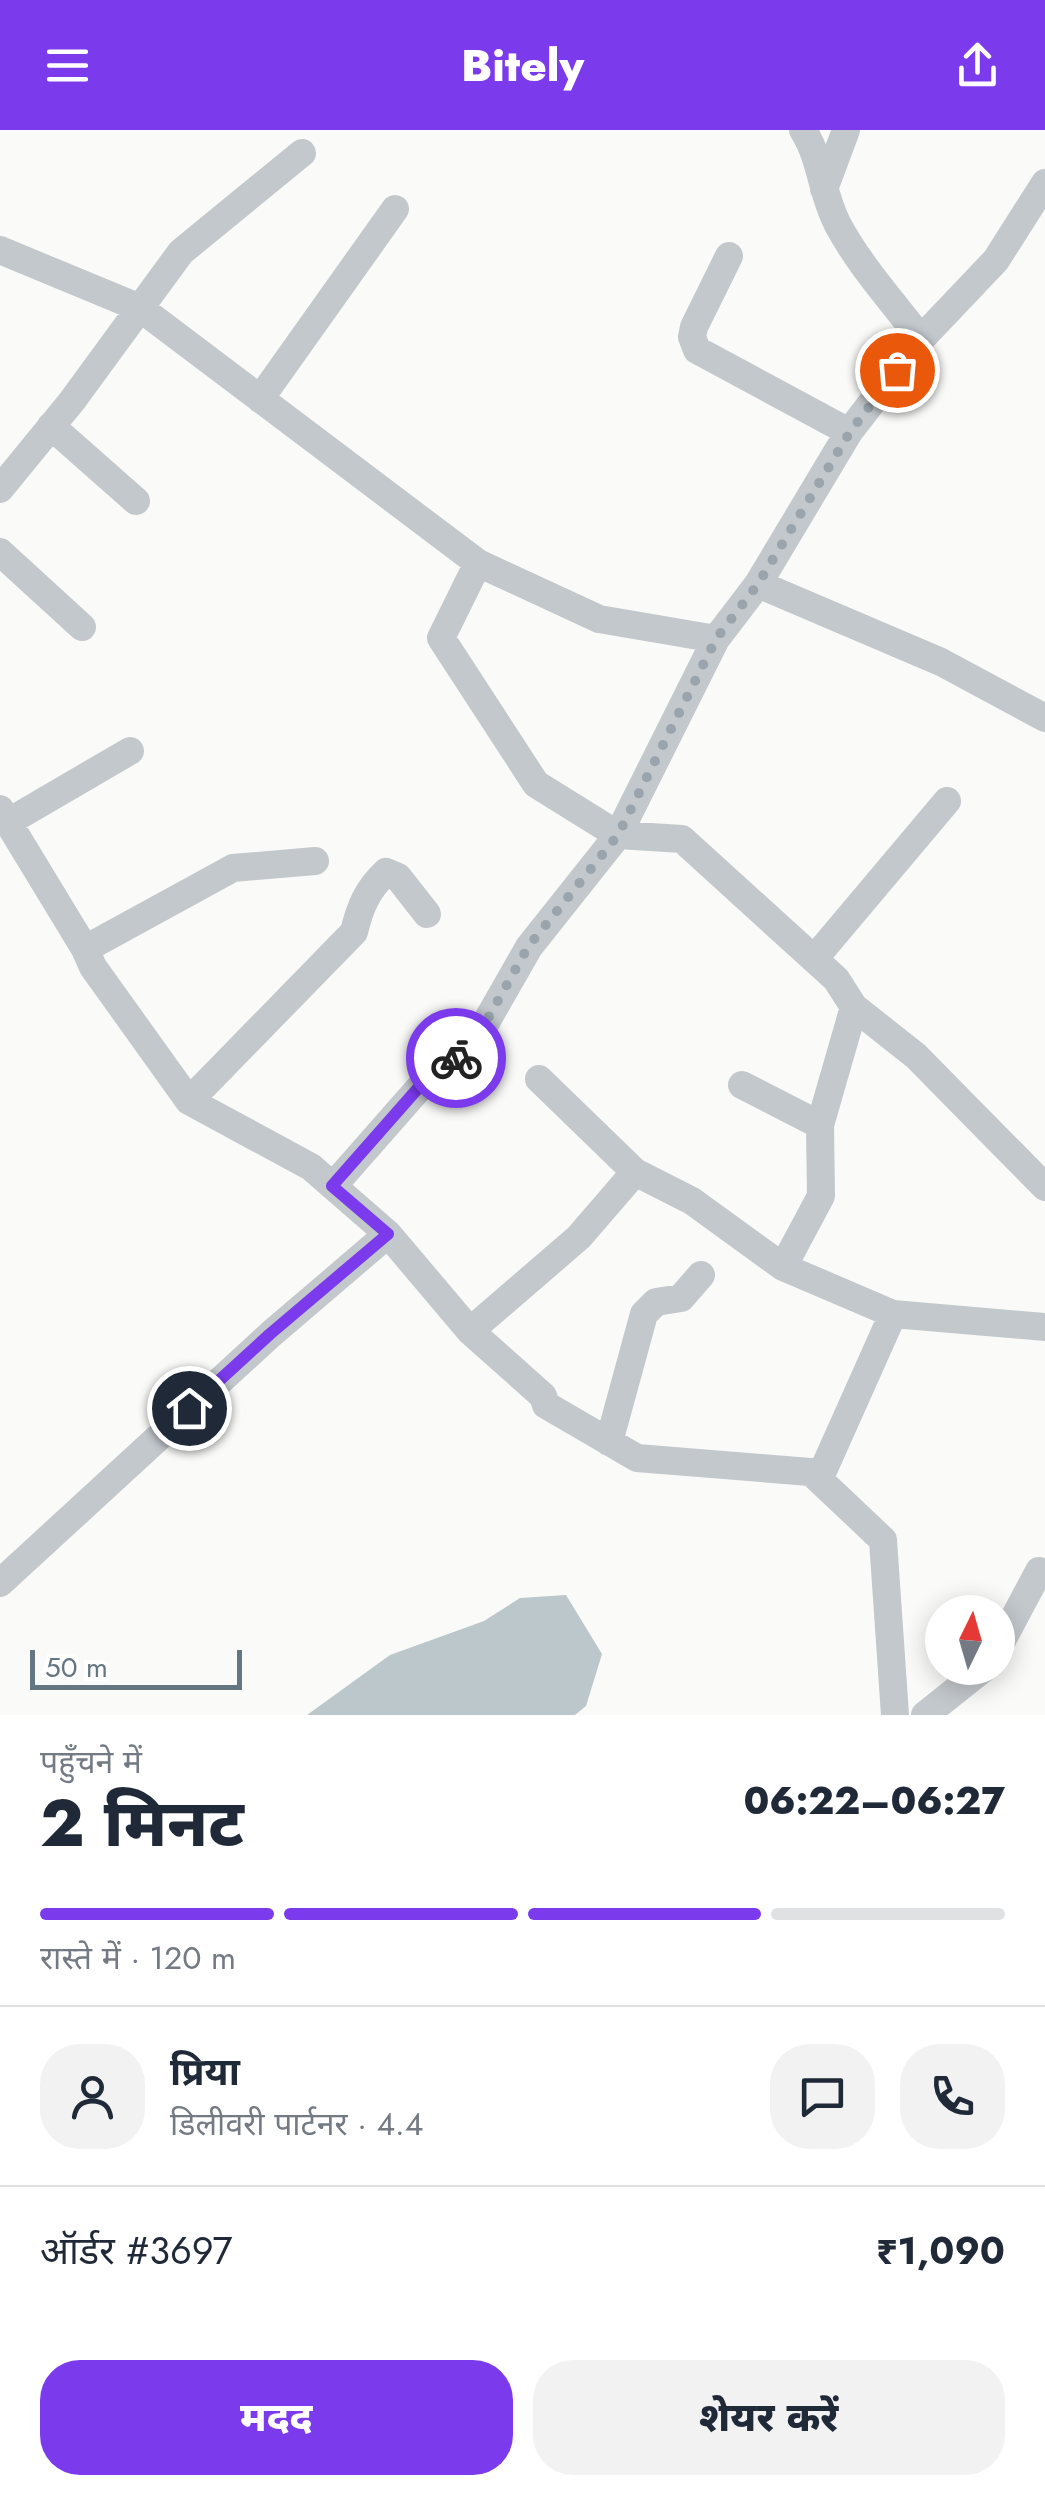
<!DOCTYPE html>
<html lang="hi">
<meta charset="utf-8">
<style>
body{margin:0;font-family:Jost,"Noto Sans Devanagari",sans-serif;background:#f2f2f3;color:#1f2937;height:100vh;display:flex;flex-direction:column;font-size:38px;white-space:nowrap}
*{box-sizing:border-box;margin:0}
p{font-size:32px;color:#747a83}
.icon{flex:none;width:55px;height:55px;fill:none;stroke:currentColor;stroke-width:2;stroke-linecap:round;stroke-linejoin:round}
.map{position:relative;height:1585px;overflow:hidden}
.panel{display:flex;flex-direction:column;background:#fff;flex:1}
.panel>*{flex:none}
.needle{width:65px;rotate:5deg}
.buttons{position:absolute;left:925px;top:1465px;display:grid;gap:20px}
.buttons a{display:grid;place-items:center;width:90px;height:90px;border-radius:50%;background:#fff;box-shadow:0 5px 25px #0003;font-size:50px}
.scale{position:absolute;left:30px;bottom:25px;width:212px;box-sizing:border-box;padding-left:10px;border:5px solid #657683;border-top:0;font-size:28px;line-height:35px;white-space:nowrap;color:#657683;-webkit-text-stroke:8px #fff;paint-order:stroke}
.pin{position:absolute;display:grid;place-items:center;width:85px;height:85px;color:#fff;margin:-42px;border:5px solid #fff;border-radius:50%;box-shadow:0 2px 10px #0007}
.courier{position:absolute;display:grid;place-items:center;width:100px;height:100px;margin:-50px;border:8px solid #7c3aed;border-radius:50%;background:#fff;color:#222;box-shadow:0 2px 12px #0007}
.head em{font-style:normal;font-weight:800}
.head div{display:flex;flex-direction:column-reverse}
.head{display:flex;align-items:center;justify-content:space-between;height:170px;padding:0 40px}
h1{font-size:65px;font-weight:800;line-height:75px}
.bar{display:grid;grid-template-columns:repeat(4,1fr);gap:15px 10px;align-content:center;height:120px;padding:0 40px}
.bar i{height:12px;border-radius:8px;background:#e0e1e3}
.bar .selected{background:#7c3aed}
.bar p{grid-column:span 4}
.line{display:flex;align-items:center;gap:25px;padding:0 40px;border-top:2px solid #e0e1e3}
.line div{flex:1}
.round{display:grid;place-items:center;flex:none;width:105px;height:105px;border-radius:40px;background:#f2f2f3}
.cta{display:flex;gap:20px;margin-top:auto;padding:20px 40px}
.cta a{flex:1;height:115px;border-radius:40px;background:#7c3aed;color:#fff;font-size:40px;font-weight:800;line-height:115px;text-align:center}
.cta a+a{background:#f2f2f3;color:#1f2937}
header{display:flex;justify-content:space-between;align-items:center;height:130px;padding:0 40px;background:#7c3aed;color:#fff;font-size:45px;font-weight:800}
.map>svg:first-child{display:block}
</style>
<header><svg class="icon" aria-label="menu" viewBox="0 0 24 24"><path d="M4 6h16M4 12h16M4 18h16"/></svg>Bitely<svg class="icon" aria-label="share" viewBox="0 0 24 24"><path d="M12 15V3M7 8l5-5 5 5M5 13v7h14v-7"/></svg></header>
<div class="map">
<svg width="1045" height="1585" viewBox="0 0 1045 1585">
<rect width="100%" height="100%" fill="#fafaf8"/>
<path fill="#bbc7cb" d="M566,1465L602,1524L586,1576L575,1585H307L390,1525L484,1491L520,1468Z"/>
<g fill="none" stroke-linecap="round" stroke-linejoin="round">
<path stroke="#c3c8cc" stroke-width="28" d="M803,0C822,30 821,63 838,95C860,136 893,172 921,209
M824,59L846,0
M0,120L140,178L478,433L599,489L716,509
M729,126L694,197L692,207L697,220L849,302
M260,269L395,79
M51,296L136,371
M0,359L72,271L181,122L302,23
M0,422L82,497
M478,433L441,508L536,654L618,705L682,709L836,849L854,877L916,926L1045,1057
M758,454L941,532L1045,588
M0,679L85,819L93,837L189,971L311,1037L388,1104
M10,691L130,621
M85,819L233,738L315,731
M814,829L947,671
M539,949L635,1042L692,1071L783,1137L893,1184L1045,1197
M742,955L820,995
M189,971L354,802C360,777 367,760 386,742L398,747L427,784
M333,1056L420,957L473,915L529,817L618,705L716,509L758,454L849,302L921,209L996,130L1045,53
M783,1137L821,1066L820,995L854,877
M470,1201L579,1107L635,1042
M609,1312L644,1184L656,1172L681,1168L701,1145
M811,1342L883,1410L895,1585
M0,1453L271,1204L388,1104L470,1201L543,1266L546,1275L637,1328L822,1343L893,1184
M998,1518L1039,1441
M925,1585L984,1538"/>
</g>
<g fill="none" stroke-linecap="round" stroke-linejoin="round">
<path stroke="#99a4ac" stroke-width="10" stroke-dasharray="0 18" d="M456,928L473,915L528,817L618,705L716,509L758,454L850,302L897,240"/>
<path stroke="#7c3aed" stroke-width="12" d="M189,1278L270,1204L388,1104L332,1056L420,956L456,928"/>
</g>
</svg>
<div class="buttons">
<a><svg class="needle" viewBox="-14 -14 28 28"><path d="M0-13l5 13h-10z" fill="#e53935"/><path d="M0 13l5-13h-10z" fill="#747a83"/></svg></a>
</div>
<div class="scale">50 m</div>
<div class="pin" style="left:897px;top:240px;background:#ea580c"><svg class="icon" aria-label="bag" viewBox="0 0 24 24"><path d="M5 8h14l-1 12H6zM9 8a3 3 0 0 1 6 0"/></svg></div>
<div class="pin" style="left:189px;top:1278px;background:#1f2937"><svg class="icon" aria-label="home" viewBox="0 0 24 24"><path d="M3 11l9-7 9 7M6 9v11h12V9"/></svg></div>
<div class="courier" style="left:456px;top:928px"><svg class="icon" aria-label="bike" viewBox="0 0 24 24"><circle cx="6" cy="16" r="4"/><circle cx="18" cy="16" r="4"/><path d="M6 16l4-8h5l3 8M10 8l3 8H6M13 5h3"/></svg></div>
</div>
<section class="panel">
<div class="head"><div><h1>2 मिनट</h1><p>पहुँचने में</p></div><em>06:22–06:27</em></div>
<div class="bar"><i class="selected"></i><i class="selected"></i><i class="selected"></i><i></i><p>रास्ते में · 120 m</p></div>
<div class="line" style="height:180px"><a class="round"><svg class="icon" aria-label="person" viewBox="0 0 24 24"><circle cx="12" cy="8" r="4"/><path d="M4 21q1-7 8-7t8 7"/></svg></a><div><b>प्रिया</b><p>डिलीवरी पार्टनर · 4.4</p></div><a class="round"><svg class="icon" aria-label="chat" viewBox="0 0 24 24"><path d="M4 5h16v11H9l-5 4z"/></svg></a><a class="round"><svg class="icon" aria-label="phone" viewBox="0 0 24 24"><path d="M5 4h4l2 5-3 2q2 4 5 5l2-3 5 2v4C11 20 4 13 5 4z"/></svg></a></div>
<div class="line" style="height:130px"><div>ऑर्डर #3697</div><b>₹1,090</b></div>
<div class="cta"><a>मदद</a><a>शेयर करें</a></div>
</section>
